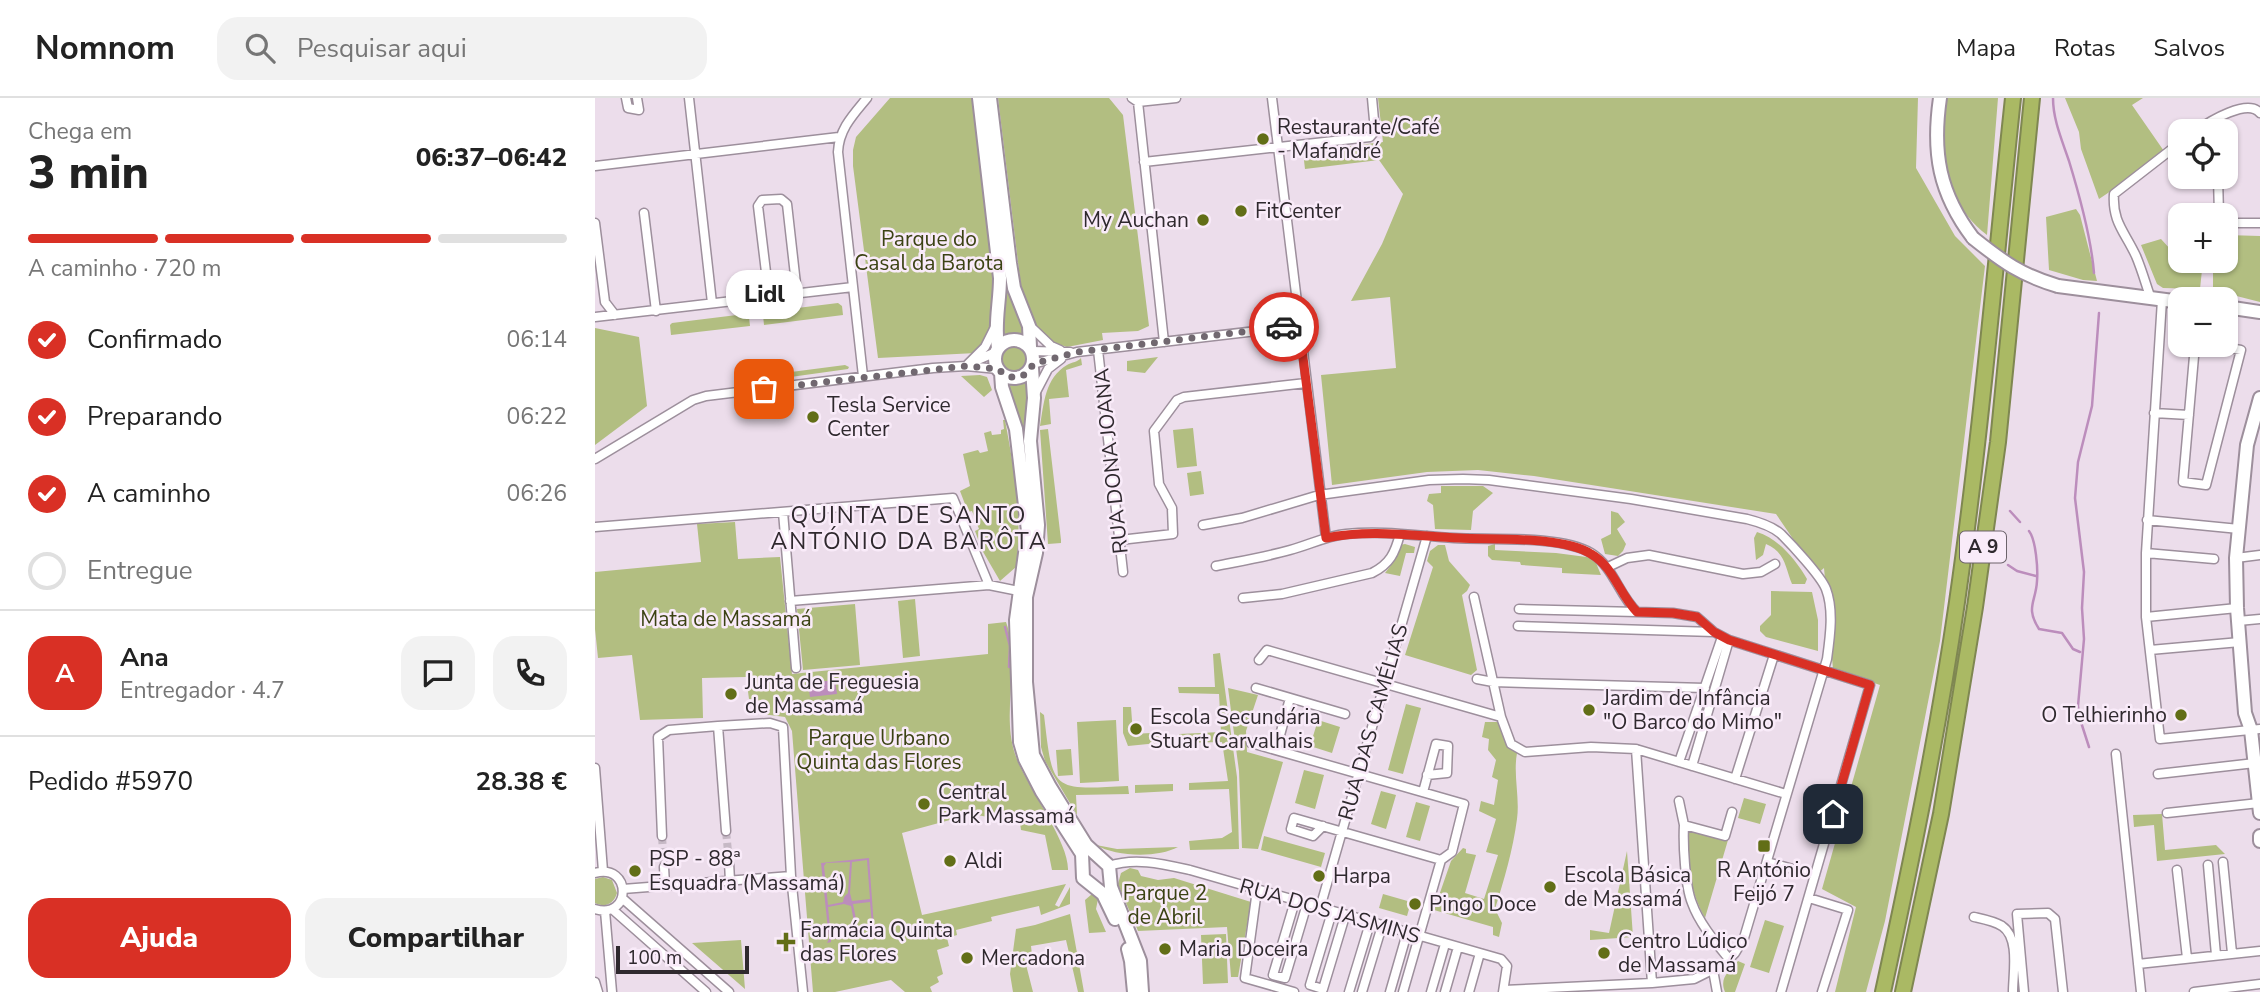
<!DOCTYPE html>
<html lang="pt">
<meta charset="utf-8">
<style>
body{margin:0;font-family:"Nunito Sans",sans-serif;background:#f2f2f2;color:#222;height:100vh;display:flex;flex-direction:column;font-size:26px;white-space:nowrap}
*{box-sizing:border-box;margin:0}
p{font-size:23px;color:#767676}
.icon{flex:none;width:38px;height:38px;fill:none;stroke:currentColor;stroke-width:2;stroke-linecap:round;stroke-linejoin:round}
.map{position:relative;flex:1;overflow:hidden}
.side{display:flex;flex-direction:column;background:#fff;width:595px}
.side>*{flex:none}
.fabs{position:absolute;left:1573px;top:21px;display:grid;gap:14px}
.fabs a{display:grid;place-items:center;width:70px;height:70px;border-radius:14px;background:#fff;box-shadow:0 2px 5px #0004;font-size:35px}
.scale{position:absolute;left:21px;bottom:18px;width:133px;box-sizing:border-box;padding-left:7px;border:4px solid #2f292e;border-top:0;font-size:19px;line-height:24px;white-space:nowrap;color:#2f292e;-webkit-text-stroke:5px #f9ebf9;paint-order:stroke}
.pin{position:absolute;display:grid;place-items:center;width:60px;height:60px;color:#fff;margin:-30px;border-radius:14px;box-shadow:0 4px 10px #0006}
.courier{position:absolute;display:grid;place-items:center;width:70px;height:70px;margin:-35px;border:5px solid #d93025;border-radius:50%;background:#fff;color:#222;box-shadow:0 2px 9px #0007}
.bubble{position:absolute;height:49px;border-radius:21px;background:#fff;box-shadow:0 2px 5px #0004;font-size:23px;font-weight:800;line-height:49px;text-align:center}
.overview em{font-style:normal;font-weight:800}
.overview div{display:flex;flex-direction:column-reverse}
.overview{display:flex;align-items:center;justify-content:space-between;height:119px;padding:0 28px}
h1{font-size:46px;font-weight:800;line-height:52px}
.bar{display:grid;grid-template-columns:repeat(4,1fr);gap:10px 7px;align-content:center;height:84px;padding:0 28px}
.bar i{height:9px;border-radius:5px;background:#e0e0e0}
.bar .on{background:#d93025}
.bar p{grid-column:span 4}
.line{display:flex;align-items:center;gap:18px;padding:0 28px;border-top:2px solid #e0e0e0}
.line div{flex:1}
.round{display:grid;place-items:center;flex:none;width:74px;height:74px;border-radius:21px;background:#f2f2f2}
ol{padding:0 28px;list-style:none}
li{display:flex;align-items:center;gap:21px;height:77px}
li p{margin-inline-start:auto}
li .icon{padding:7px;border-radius:50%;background:#d93025;color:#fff;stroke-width:4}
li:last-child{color:#767676}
li i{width:38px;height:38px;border:4px solid #e0e0e0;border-radius:50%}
.button{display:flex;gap:14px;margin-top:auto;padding:14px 28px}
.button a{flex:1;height:80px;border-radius:21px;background:#d93025;color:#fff;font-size:28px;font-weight:800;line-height:80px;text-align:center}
.button a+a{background:#f2f2f2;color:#222}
header{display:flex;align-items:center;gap:42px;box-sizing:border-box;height:98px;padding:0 35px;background:#fff;border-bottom:2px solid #e0e0e0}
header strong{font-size:33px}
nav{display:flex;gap:38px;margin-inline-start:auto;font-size:24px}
.search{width:490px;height:63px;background:#f2f2f2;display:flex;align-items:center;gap:18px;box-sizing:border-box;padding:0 24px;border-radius:21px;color:#767676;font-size:26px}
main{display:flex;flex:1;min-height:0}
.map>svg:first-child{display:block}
</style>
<header>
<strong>Nomnom</strong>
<div class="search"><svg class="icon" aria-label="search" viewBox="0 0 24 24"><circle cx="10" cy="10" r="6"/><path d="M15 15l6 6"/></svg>Pesquisar aqui</div>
<nav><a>Mapa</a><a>Rotas</a><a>Salvos</a></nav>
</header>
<main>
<section class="side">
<div class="overview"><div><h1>3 min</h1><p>Chega em</p></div><em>06:37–06:42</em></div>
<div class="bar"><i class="on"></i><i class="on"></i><i class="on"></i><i></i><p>A caminho · 720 m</p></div>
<ol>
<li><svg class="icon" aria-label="check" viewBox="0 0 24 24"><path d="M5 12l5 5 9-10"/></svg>Confirmado<p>06:14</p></li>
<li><svg class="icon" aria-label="check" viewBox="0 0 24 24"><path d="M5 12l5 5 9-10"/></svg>Preparando<p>06:22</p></li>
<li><svg class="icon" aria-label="check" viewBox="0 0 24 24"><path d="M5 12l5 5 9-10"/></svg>A caminho<p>06:26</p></li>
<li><i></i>Entregue</li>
</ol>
<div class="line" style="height:126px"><b class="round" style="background:#d93025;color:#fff">A</b><div><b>Ana</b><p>Entregador · 4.7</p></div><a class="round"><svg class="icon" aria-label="chat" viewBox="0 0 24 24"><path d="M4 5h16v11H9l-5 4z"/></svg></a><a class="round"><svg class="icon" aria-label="phone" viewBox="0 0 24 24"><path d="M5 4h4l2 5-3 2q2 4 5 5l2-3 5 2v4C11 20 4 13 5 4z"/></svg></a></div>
<div class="line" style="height:91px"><div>Pedido #5970</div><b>28.38 €</b></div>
<div class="button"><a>Ajuda</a><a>Compartilhar</a></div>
</section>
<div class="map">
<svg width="1665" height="894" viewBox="0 0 1665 894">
<rect width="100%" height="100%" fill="#ecddeb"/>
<path fill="#b2be81" d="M295,0H380L400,178L394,236L381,255L283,260L258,68V52L261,39Z
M403,0H514L528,17L554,228L543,233L507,235L508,242L472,249L457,244L443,231L426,189Z
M783,0H1323L1321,70L1360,138L1390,168L1345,543L1290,823L1271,894H1240L1261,809L1227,791L1285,587L1238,571L1229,470L1222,476L1181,416L939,378L883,372L832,374L737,387L726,277L801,270L795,199L756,203L787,146L808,96L784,62L710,71L708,54L788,44Z
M1351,0H1403L1392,137C1363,115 1349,81 1346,45C1345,31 1349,14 1351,0Z
M1470,0H1548L1537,7L1571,56L1504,101L1486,51L1484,34Z
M1481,111L1485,117L1502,183L1488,182L1454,172L1451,119Z
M1631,137L1665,138V204L1618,192V163H1631Z
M1566,141L1586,163L1607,172L1605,191L1568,190L1562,186L1546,147Z
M409,169L432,241L416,238L404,244Z
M243,205L247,208L248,217L169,227L168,217L170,214Z
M150,216L154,219L155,228L76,237L75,227L77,225Z
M0,230L44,239L52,308L0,347Z
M404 261a15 15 0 1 1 30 0a15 15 0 1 1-30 0Z
M563,259L550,275L532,273V263Z
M486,260L487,267L471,272L474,299L454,301L456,326L445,328C449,305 450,280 472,267C477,264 483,264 486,260Z
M250,267L254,269L253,271L174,282L173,277Z
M385,277L392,279L397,292L389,299L366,278Z
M435,279L429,336L431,355H429L410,283L421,284Z
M408,322H410C419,371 428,419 421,469L405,483L387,452L380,433L384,431L377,413L373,414L365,393L375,388L368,356L383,352L385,355L393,353L389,335L396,333L397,337L406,336V332L409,331Z
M598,330L602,368L582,370L578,332Z
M453,331L466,442V445L453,446L445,332Z
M606,373L609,396L595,398L592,375Z
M846,388H888L898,395L878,413L876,432L840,431L838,407L832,403L834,396L846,395Z
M1016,413L1023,415L1030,424L1022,431L1031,446L1028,453L1023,458L1010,456L1006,441L1016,436Z
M140,424L143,461L185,459L197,576L393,556V526L411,524C426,566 406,613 420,656C431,688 474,743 473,772H457L450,737L426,732L425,725L377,716L307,735L327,817L471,786L460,807L464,809L475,789V806L446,817L444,808L396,819L397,823L361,832L362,837L352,840L354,848L342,852L348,876L342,879L344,884L335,889L337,894H310L296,882L240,894H218L197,633L190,619L167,616L168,603L154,601L151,579L107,580L108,620L45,622L37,557L3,560L0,531V474L106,464L102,426Z
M1162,434C1183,440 1201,462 1212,481L1210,486H1197C1190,469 1191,455 1171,446L1168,457L1161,462L1159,440Z
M810,446L820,449L819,455H811L805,478L790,475L800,462L805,447Z
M900,446V452L961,455L999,460L1006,477L967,475V470L926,467L925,464L897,462L893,458V448Z
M843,447H850L854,463L875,487L872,493L867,497L882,572L876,577L810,557L838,469L832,463L835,453Z
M1176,493L1217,494L1223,522V553L1171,539L1165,533V528L1176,517Z
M320,501L325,558L308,560L303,503Z
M260,506L265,567L208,572L202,511Z
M625,555L642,679L644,751L595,752L594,743L627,740L637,734L634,691L594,692V685L633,683L627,644L584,645V636L626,634L624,596L584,595L583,589H620L618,556Z
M633,590L663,597L651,633L652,654L688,664L663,751L647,750L644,673Z
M811,606L826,610L808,676L793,672Z
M528,609H536L538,636L573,634V644L533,648L528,635Z
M445,614L449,617C458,694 456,692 533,688L534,696L481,697L482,717L450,663L446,649Z
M521,622L524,683L485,685L482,624Z
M723,622L745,629L737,655L715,648Z
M890,624H903L911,645L922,655C918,677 925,699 922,721C918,752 909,782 900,811L907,825L904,839L898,837V829L839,812L856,763L868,750L871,751V755L881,757L870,795L889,801L903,757L891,754L901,721L884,713L886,703L899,707L903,682L897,679L901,662L893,652L894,641L887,639Z
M476,651L478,677L463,678L461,652Z
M709,672L729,677L720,711L700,705Z
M578,686V693L540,695V687Z
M786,693L801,697L791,731L776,726Z
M1149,700L1171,706L1165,726L1143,720Z
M821,704L835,708L825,743L811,739Z
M1567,716L1570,752L1621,747L1630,756L1562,763L1559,727L1539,729L1538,717Z
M1093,732L1133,742L1110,820C1096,796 1089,760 1093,732Z
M669,738L730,755L726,769L666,752Z
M501,747L522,751L583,749C563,760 521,759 501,747Z
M1032,753L1038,839L995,842V832L1014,835Z
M535,770L543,772L546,778L563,782L579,780L656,804L643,879H636L632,829L543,833L523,786L526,775Z
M8,779L17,782L22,795C19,806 10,810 0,805V781Z
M497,796L503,801L501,811L511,834L494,835L490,802Z
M788,796L816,804L812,818L784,810Z
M475,816L489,894H483L471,842L436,848L437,857L429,859L438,894H418L415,876L421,831L440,827Z
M1170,822L1189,828L1174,875L1155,869Z
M631,836L633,885L608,886L606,837Z
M146,842L150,891L97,845Z
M1143,863L1150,866L1140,894H1130C1124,879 1134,874 1143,863Z"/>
<path fill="#bc8dbc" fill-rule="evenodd" d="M240,582L242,596L215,599L213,585Z
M274,760L279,829L263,833L264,839L236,841V844L232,845L234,841L226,765ZM272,762L275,801L257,803L255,795L257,764ZM255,764L253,795L249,799L248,804L233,807L229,768L231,765ZM275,804L277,827L263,831L258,806ZM249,806L256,808L261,835L236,839L233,809Z"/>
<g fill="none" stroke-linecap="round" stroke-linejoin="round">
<path stroke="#bc8dbc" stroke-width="2.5" d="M1458,0C1458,22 1467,42 1474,63C1485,99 1496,138 1499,175
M1415,413L1425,424
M1434,433C1441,442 1443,471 1442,483C1441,504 1430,509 1444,531L1467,535L1478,551L1485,554
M1413,467L1422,473L1441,478
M410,529L415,548L414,569
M1494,649L1485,621L1483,608L1489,541L1487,510L1489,474L1480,400L1483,364L1497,308L1504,215"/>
<path stroke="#c6b9c5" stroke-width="8" stroke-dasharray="8 4" stroke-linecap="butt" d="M131,733L134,764
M67,738L69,769"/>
<g stroke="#9d8f9c" stroke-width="11">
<path id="street" d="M31,0L33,10L44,12L42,0
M94,0L117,205
M537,0L543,4L581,0
M677,0L731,440
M543,4L569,244
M1601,33C1615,23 1653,0 1665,15
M549,64L775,39L780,33L777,0
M0,68L244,39
M1623,79L1624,117
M49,115L61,213
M0,125L10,204L20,217
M1631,125H1665
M174,199L163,108L167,102L186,101L192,106L202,195
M1556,201C1551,187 1547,172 1541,158C1530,134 1517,124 1519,96L1586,44
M1567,202L1551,455V519L1565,641L1665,631
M0,219L258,189
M435,228L456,248L465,252
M1600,247L1588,384L1611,387L1646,252L1616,247
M503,252L528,474
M437,253L475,254
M378,264L401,254
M438,266L482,254L704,228
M371,268L390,249L400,229
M268,278L243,54C244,31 258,17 272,0
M441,294L453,271L466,261
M1559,315L1594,317
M0,361L98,302L111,298L338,270L371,268L403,271
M188,414L201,570
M1552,422L1644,431
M608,427L647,420L724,397L834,382L868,381L894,382L1036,401L1152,421C1164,424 1177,428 1186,436C1196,446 1226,478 1231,491C1239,512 1235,539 1232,561L1149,840L1140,855L1129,866L1099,881L1057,885L909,892
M0,429L358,400L394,487
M525,442L578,436L577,410L564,386L559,333L582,302L589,299L711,285
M1551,455L1619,461
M1641,460L1665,457
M621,468C646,463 670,459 695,452C714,447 731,438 751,436C787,432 823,438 859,440C896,442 965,437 996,455C1019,469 1023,496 1042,514L1078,515L1102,519L1119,534L1134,542L1275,587L1186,894
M1013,469L1032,460L1054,457L1148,476L1166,474L1180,466
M879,499L906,619
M648,500L687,496L777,475C795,466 800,455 805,436
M195,503L394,487L424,493
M924,511L1042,514
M1551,519L1642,510
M1643,523L1665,521
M923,528L1119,534
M1555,552L1645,544
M664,562L672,552L906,619L916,646L930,654L996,649L1041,651L1191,696
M882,581L898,584L1110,590
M661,590L750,616
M123,628L131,733
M656,645L869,706L857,754L846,762L808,894
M1041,651L1057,885
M681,652L695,600
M1521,656L1546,894
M1084,664L1127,539
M1097,668L1134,542
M0,670L8,773
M1563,676L1660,665
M1140,681L1179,557
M828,694L841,646L853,648L852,675L832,677
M1084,703L1089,727
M1572,715L1664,705
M728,728L718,738L696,731L699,720L846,762
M67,738L63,639L74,632L123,628L175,625L188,629L196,778L208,894
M134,764L135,783
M1172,764L1220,777
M1628,764L1637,855
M1613,767L1621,857
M514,768C540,759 568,766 595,772L906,861L912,868L908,894
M69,769L70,787
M1582,772L1592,860
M0,775C37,765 37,822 0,811
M28,791L196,778
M662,792L650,880L699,894
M27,800L134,894
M1214,800L1253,812L1227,894
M700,803L678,877L690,880L712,806
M725,810L832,438
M17,811L111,894
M10,813L17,894
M737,814L715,887L728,891L750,818
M1379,819C1388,821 1399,823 1407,828C1425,840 1418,875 1418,894
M1134,861C1121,845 1104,825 1097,805C1090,788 1088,746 1089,727L1130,738L1137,714
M1543,866L1665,853
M1118,872L1122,894
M0,884L3,894
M754,894L775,825
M767,894L787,828
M795,894L812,835
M836,894L850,846
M850,894L863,849
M874,894L885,855
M1429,894L1422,816L1453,815L1460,821L1468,894
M1599,894L1665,886"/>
</g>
<g stroke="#9d8f9c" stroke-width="16">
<path id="secondary" d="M384,0L405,180C405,205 399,225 403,250
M395,0L415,165L419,190L434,228L435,249
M1345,0C1337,55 1344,95 1378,140
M1463,188L1586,204
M1631,209L1665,214
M400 261a19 19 0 1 1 38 0a19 19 0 1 1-38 0Z
M437,270L439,300L435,343L443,427L441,455L431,499V584L438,657L455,689L491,747L514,768L516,789L545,863L547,894
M406,275L407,289L421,331L433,433L421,522L425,644L430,661L447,694L487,756L488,780L508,796L520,821
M1665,300L1652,347L1641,460L1642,510L1650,615L1656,632L1665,715
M1665,738V743
M533,851L536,863L539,894"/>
</g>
<g stroke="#7f8751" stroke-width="18">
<path id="highway" d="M1288,894C1316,765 1343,635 1362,504C1386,337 1400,168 1418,0
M1308,894L1346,716L1380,509L1403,344L1437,0"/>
</g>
<use href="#street" stroke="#fff" stroke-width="8"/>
<use href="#secondary" stroke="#fff" stroke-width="12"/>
<use href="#highway" stroke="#aab964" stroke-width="14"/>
<g stroke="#9d8f9c" stroke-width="16" stroke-linecap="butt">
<path id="secondary-bridge" d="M1378,140C1408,164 1426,177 1463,188"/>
</g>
<use href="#secondary-bridge" stroke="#fff" stroke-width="12"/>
</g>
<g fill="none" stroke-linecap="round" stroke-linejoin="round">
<path stroke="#716870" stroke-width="7" stroke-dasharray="0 12.6" d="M169,291L371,268L403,271L411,278L422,280L433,275L438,266L482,254L689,229"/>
<path stroke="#d93025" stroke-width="9" d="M689,229L704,228L731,440C775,431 820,438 864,440C900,442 967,438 996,456C1019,469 1024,496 1042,514L1078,515L1102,519L1119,534L1134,542L1275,587L1238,716"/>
</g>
<g fill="#626e17" stroke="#f9ebf9" stroke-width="2.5">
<circle cx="668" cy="41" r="7"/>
<circle cx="646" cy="113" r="7"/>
<circle cx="608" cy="122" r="7"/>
<circle cx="218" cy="319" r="7"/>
<circle cx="136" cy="596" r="7"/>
<circle cx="994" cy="612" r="7"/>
<circle cx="1586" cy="617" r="7"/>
<circle cx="541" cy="631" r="7"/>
<circle cx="329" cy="706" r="7"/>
<rect x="1162" y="741" width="14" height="14" rx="3.5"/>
<circle cx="355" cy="763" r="7"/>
<circle cx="40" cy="773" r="7"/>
<circle cx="724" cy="778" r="7"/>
<circle cx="955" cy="789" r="7"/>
<circle cx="820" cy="806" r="7"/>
<path d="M187.5 833.5h7v7h7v7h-7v7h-7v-7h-7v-7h7z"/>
<circle cx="570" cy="851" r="7"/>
<circle cx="1009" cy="855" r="7"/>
<circle cx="372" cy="860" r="7"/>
</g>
<g text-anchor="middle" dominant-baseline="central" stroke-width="5" stroke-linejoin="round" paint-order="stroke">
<rect fill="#f9ebf9" stroke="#6c636b" stroke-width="2" x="1365" y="433.5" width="46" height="31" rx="5"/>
<g font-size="19" font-weight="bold" fill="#2f292e">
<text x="1388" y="449">A 9</text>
</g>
<g font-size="21" fill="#2f292e" stroke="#f9ebf9" text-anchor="start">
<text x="682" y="29">Restaurante/Café<tspan x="682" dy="24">- Mafandré</tspan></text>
<text x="660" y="113">FitCenter</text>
<text x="594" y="122" text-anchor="end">My Auchan</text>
<text x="232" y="307">Tesla Service<tspan x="232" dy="24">Center</tspan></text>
<text x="150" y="584">Junta de Freguesia<tspan x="150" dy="24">de Massamá</tspan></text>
<text x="1008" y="600">Jardim de Infância<tspan x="1008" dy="24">"O Barco do Mimo"</tspan></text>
<text x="1572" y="617" text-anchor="end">O Telhierinho</text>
<text x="555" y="619">Escola Secundária<tspan x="555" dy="24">Stuart Carvalhais</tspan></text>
<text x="343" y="694">Central<tspan x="343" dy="24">Park Massamá</tspan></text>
<text x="54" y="761">PSP - 88ª<tspan x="54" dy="24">Esquadra (Massamá)</tspan></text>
<text x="369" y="763">Aldi</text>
<text x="1169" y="772" text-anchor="middle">R António<tspan x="1169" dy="24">Feijó 7</tspan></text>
<text x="969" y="777">Escola Básica<tspan x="969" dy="24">de Massamá</tspan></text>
<text x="738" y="778">Harpa</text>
<text x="834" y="806">Pingo Doce</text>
<text x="205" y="832">Farmácia Quinta<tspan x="205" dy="24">das Flores</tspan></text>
<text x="1023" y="843">Centro Lúdico<tspan x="1023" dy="24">de Massamá</tspan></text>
<text x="584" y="851">Maria Doceira</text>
<text x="386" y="860">Mercadona</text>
</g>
<g font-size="21" fill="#3b4213" stroke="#f9ebf9">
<text x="334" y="141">Parque do<tspan x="334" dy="24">Casal da Barota</tspan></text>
<text x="131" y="521">Mata de Massamá</text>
<text x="284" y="640">Parque Urbano<tspan x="284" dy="24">Quinta das Flores</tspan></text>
<text x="570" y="795">Parque 2<tspan x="570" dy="24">de Abril</tspan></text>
</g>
<g font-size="21" fill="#2f292e" stroke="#f9ebf9">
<text transform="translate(516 363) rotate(-96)">RUA DONA JOANA</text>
<text transform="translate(778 624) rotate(-74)">RUA DAS CAMÉLIAS</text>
<text transform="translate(735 813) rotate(16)">RUA DOS JASMINS</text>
</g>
<g font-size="23" letter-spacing="2" fill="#2f292e" stroke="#f9ebf9">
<text x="314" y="417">QUINTA DE SANTO<tspan x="314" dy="26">ANTÓNIO DA BARÔTA</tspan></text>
</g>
</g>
</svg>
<div class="fabs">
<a><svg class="icon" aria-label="locate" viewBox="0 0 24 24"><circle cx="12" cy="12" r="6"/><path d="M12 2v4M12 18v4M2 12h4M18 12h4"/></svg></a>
<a>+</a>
<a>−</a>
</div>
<div class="scale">100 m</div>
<div class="pin" style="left:169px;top:291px;background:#ea580c"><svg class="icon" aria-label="bag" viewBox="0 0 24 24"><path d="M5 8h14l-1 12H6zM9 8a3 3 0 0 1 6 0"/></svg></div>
<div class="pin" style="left:1238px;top:716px;background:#1f2937"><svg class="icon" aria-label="home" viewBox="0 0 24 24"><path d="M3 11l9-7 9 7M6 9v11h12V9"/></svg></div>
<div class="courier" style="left:689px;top:229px"><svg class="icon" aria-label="car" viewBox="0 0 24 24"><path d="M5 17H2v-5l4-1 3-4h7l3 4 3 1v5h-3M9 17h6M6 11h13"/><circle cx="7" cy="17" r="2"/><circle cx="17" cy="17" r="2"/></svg></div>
<div class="bubble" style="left:131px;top:172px;width:77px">Lidl</div>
</div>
</main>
